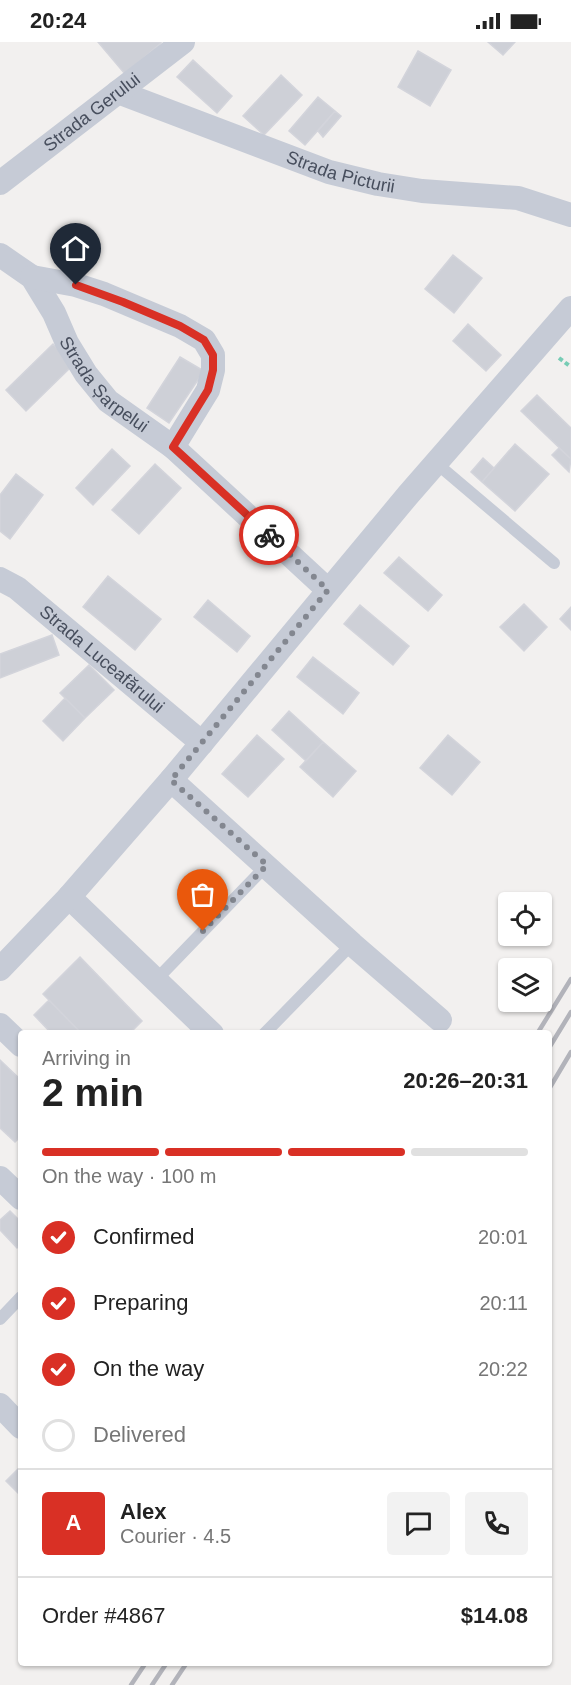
<!DOCTYPE html>
<meta charset="utf-8">
<style>
body{margin:0;font-family:Helvetica,sans-serif;background:#f2f2f2;color:#222;height:100vh;display:flex;flex-direction:column;font-size:22px;white-space:nowrap}
*{box-sizing:border-box;margin:0}
p{font-size:20px;color:#767676}
.icon{flex:none;width:33px;height:33px;fill:none;stroke:currentColor;stroke-width:2;stroke-linecap:round;stroke-linejoin:round}
.map{position:relative;flex:1;overflow:hidden}
.side{position:absolute;left:18px;top:988px;width:534px;height:636px;display:flex;flex-direction:column;background:#fff;border-radius:6px;box-shadow:0 2px 4px #0004}
.side>*{flex:none}
.controls{position:absolute;left:498px;top:850px;display:grid;gap:12px}
.controls a{display:grid;place-items:center;width:54px;height:54px;border-radius:6px;background:#fff;box-shadow:0 2px 4px #0004;font-size:30px}
.pin{position:absolute;display:grid;place-items:center;width:51px;height:51px;color:#fff;margin:-62px -26px;border-radius:50% 50% 50% 0;rotate:-45deg;box-shadow:0 0 6px #0007}
.pin .icon{rotate:45deg}
.courier{position:absolute;display:grid;place-items:center;width:60px;height:60px;margin:-30px;border:4px solid #d93025;border-radius:50%;background:#fff;color:#222;box-shadow:0 2px 8px #0007}
.summary em{font-style:normal;font-weight:600}
.summary div{display:flex;flex-direction:column-reverse}
.summary{display:flex;align-items:center;justify-content:space-between;height:102px;padding:0 24px}
h1{font-size:39px;font-weight:600;line-height:45px}
.bar{display:grid;grid-template-columns:repeat(4,1fr);gap:9px 6px;align-content:center;height:72px;padding:0 24px}
.bar i{height:8px;border-radius:4px;background:#e0e0e0}
.bar .on{background:#d93025}
.bar p{grid-column:span 4}
.line{display:flex;align-items:center;gap:15px;padding:0 24px;border-top:2px solid #e0e0e0}
.line div{flex:1}
.round{display:grid;place-items:center;flex:none;width:63px;height:63px;border-radius:6px;background:#f2f2f2}
ol{padding:0 24px;list-style:none}
li{display:flex;align-items:center;gap:18px;height:66px}
li p{margin-inline-start:auto}
li .icon{padding:6px;border-radius:50%;background:#d93025;color:#fff;stroke-width:4}
li:last-child{color:#767676}
li i{width:33px;height:33px;border:3px solid #e0e0e0;border-radius:50%}
.status{display:flex;justify-content:space-between;align-items:center;height:42px;padding:0 30px;background:#fff;direction:ltr}
.status svg{height:16px;fill:currentColor}
.map>svg:first-child{display:block}
</style>
<div class="status"><b>20:24</b><svg viewBox="0 0 49 12"><path d="M0 12V9h3v3zM5 12V6h3v6zM10 12V3h3v9zM15 12V0h3v12zM26 1h20v11H26zM47 4h2v5h-2z"/></svg></div>
<div class="map">
<svg width="571" height="1643" viewBox="0 0 571 1643">
<rect width="100%" height="100%" fill="#f2f0ef"/>
<path fill="#ced0d7" stroke="#d3d4db" stroke-width="1.5" d="M98,0H161V1L125,32Z
M488,0H515L503,13Z
M418,9L451,28L430,64L398,45Z
M193,18L232,54L217,71L177,35Z
M281,33L302,53L264,93L243,74Z
M318,55L335,69L305,103L289,89Z
M335,69L341,74L323,95L318,89Z
M453,213L482,236L454,271L425,247Z
M468,282L501,313L486,329L453,299Z
M53,302L73,323L26,369L6,348Z
M180,315L204,329L169,381L147,366Z
M537,353L571,386V417L521,369Z
M515,402L549,432L515,469L482,440Z
M559,406L571,417L569,430L552,413Z
M112,407L130,424L93,463L76,446Z
M483,416L494,426L482,440L471,430Z
M155,422L181,446L139,492L112,468Z
M16,432L43,453L10,497L0,489V453Z
M399,515L442,553L428,569L384,531Z
M108,534L161,577L135,608L83,565Z
M208,558L250,594L237,610L194,575Z
M524,562L547,585L524,609L500,585Z
M360,563L409,604L393,623L344,582Z
M571,565V588L560,577Z
M52,593L59,613L0,636V612Z
M313,615L359,651L343,672L297,635Z
M89,623L114,648L85,676L60,651Z
M65,656L85,676L63,699L43,679Z
M289,669L323,700L306,719L272,688Z
M257,693L284,717L248,755L222,732Z
M448,693L480,720L452,753L420,726Z
M323,700L356,729L333,755L300,725Z
M80,915L142,979L129,992H82L43,952Z
M49,958L82,992H52L34,973Z
M0,1018L21,1038V1094L15,1100L0,1086Z
M10,1169L21,1180V1202L17,1206L0,1188V1178Z
M21,1424V1454L6,1439Z"/>
<g fill="none" stroke-linecap="round" stroke-linejoin="round">
<path stroke="#77ccb5" stroke-width="4" stroke-dasharray="4.5 3" stroke-linecap="butt" d="M559,316L571,325"/>
<path stroke="#c6cbd6" stroke-width="12" d="M436,421L554,521
M156,938L267,823
M264,992L352,902
M0,1277L21,1255"/>
<g stroke="#c6cbd6" stroke-width="24">
<path id="s1" d="M118,50L329,130L378,142L422,149L518,156L571,173"/>
<path id="s2" d="M0,141L183,0"/>
<path id="s3" d="M0,213L32,235L54,271L67,301L86,332L108,359L173,405L328,548"/>
<path d="M32,235L76,243L104,252L180,284L204,298L213,313V328L208,348L173,405"/>
<path id="s4" d="M0,537L17,546L202,701"/>
<path d="M171,738L352,902L440,978"/>
<path d="M69,855L212,992"/>
<path d="M0,927L69,855L171,738L408,453L571,266"/>
<path d="M0,983L21,1003"/>
<path d="M0,1136L21,1156"/>
<path d="M0,1363L21,1385"/>
</g>
<path stroke="#b2b3ba" stroke-width="4.5" d="M537,992L571,937
M549,1006L571,970
M549,1047L571,1010
M131,1643L145,1622
M152,1643L166,1622
M172,1643L186,1622"/>
</g>
<g fill="none" stroke-linecap="round" stroke-linejoin="round">
<path stroke="#838790" stroke-width="6" stroke-dasharray="0 10.8" d="M203,889L267,823L171,738L328,548L269,493"/>
<path stroke="#d93025" stroke-width="8" d="M76,243L123,260L180,284L204,298L213,313V328L208,348L173,405L269,493"/>
</g>
<g text-anchor="middle" dominant-baseline="central" stroke-width="5" stroke-linejoin="round" paint-order="stroke">
<g font-size="18" fill="#474e5d" stroke="#fff">
<text stroke="none"><textPath href="#s2" startOffset="116">Strada Gerului</textPath></text>
<text stroke="none"><textPath href="#s1" startOffset="237">Strada Picturii</textPath></text>
<text stroke="none"><textPath href="#s3" startOffset="170">Strada Șarpelui</textPath></text>
<text stroke="none"><textPath href="#s4" startOffset="130">Strada Luceafărului</textPath></text>
</g>
</g>
</svg>
<div class="controls">
<a><svg class="icon" aria-label="locate" viewBox="0 0 24 24"><circle cx="12" cy="12" r="6"/><path d="M12 2v4M12 18v4M2 12h4M18 12h4"/></svg></a>
<a><svg class="icon" aria-label="layers" viewBox="0 0 24 24"><path d="M12 4l9 5-9 5-9-5zM3 14l9 5 9-5"/></svg></a>
</div>
<div class="pin" style="left:203px;top:889px;background:#ea580c"><svg class="icon" aria-label="bag" viewBox="0 0 24 24"><path d="M5 8h14l-1 12H6zM9 8a3 3 0 0 1 6 0"/></svg></div>
<div class="pin" style="left:76px;top:243px;background:#1f2937"><svg class="icon" aria-label="home" viewBox="0 0 24 24"><path d="M3 11l9-7 9 7M6 9v11h12V9"/></svg></div>
<div class="courier" style="left:269px;top:493px"><svg class="icon" aria-label="bike" viewBox="0 0 24 24"><circle cx="6" cy="16" r="4"/><circle cx="18" cy="16" r="4"/><path d="M6 16l4-8h5l3 8M10 8l3 8H6M13 5h3"/></svg></div>
<section class="side">
<div class="summary"><div><h1>2 min</h1><p>Arriving in</p></div><em>20:26–20:31</em></div>
<div class="bar"><i class="on"></i><i class="on"></i><i class="on"></i><i></i><p>On the way · 100 m</p></div>
<ol>
<li><svg class="icon" aria-label="check" viewBox="0 0 24 24"><path d="M5 12l5 5 9-10"/></svg>Confirmed<p>20:01</p></li>
<li><svg class="icon" aria-label="check" viewBox="0 0 24 24"><path d="M5 12l5 5 9-10"/></svg>Preparing<p>20:11</p></li>
<li><svg class="icon" aria-label="check" viewBox="0 0 24 24"><path d="M5 12l5 5 9-10"/></svg>On the way<p>20:22</p></li>
<li><i></i>Delivered</li>
</ol>
<div class="line" style="height:108px"><b class="round" style="background:#d93025;color:#fff">A</b><div><b>Alex</b><p>Courier · 4.5</p></div><a class="round"><svg class="icon" aria-label="chat" viewBox="0 0 24 24"><path d="M4 5h16v11H9l-5 4z"/></svg></a><a class="round"><svg class="icon" aria-label="phone" viewBox="0 0 24 24"><path d="M5 4h4l2 5-3 2q2 4 5 5l2-3 5 2v4C11 20 4 13 5 4z"/></svg></a></div>
<div class="line" style="height:78px"><div>Order #4867</div><b>$14.08</b></div>
</section>
</div>
